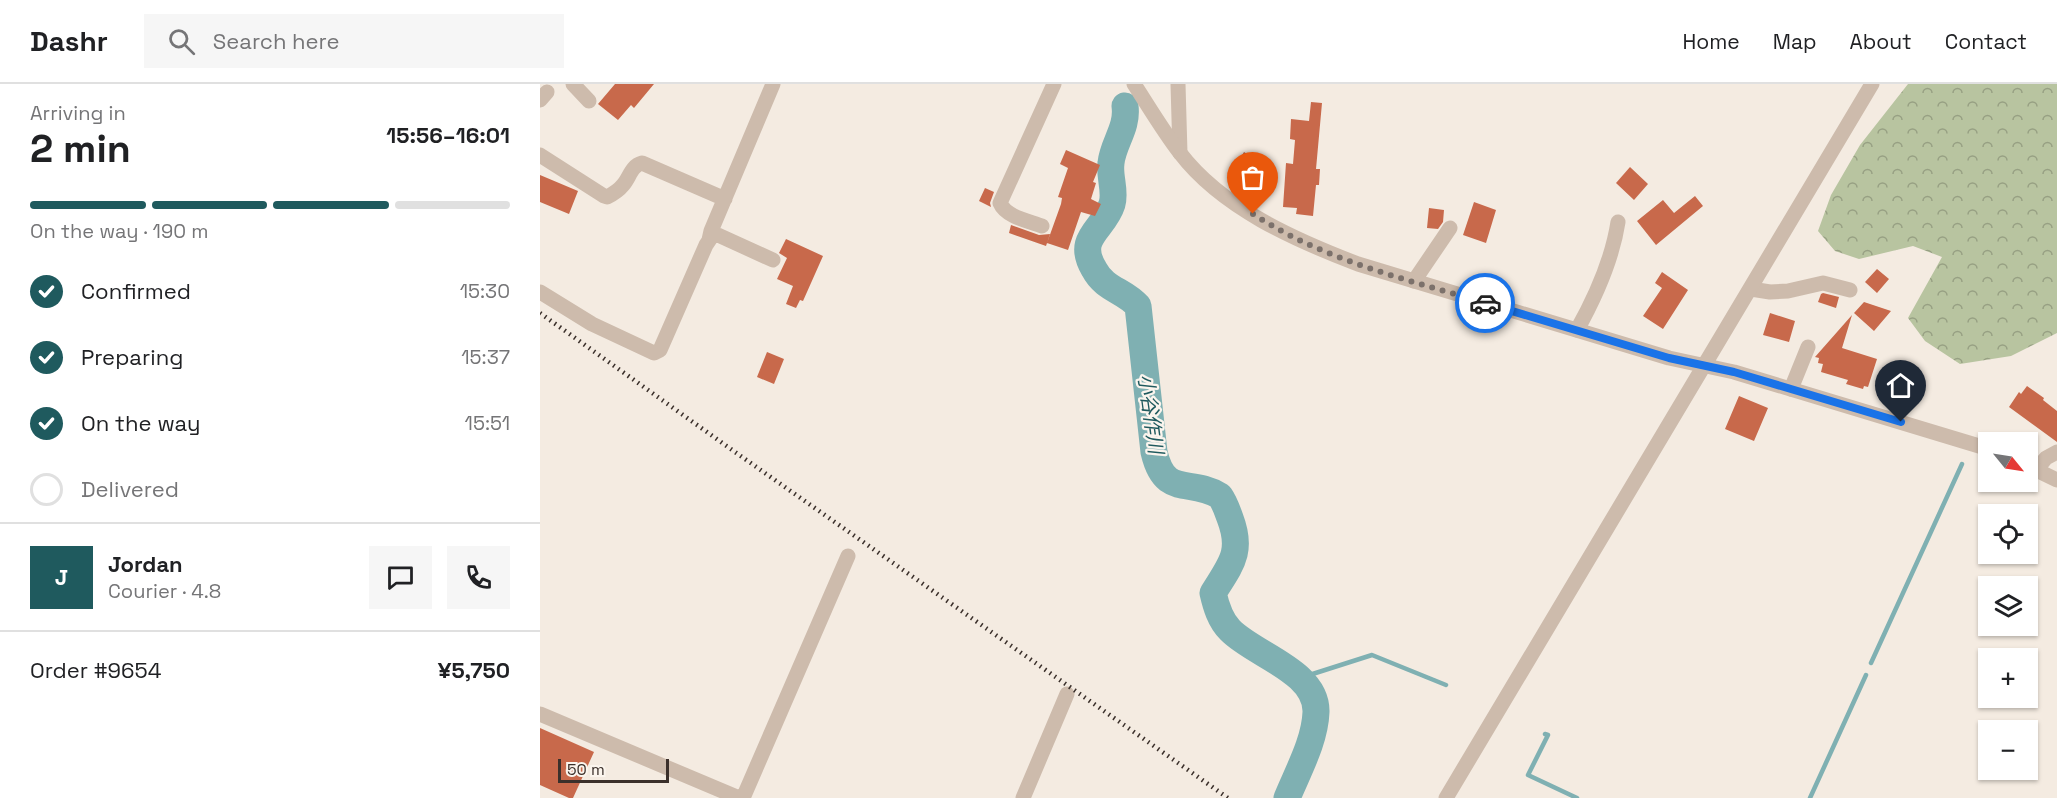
<!DOCTYPE html>
<meta charset="utf-8">
<style>
body{margin:0;font-family:"Space Grotesk","Noto Sans JP",sans-serif;background:#f6f6f6;color:#202124;height:100vh;display:flex;flex-direction:column;font-size:22px;white-space:nowrap}
*{box-sizing:border-box;margin:0}
p{font-size:20px;color:#757577}
.icon{flex:none;width:33px;height:33px;fill:none;stroke:currentColor;stroke-width:2;stroke-linecap:round;stroke-linejoin:round}
.map{position:relative;flex:1;overflow:hidden}
.side{display:flex;flex-direction:column;background:#fff;width:540px}
.side>*{flex:none}
.needle{width:39px;rotate:120deg}
.controls{position:absolute;left:1438px;top:348px;display:grid;gap:12px}
.controls a{display:grid;place-items:center;width:60px;height:60px;border-radius:0px;background:#fff;box-shadow:0 2px 4px #0004;font-size:30px}
.scale{position:absolute;left:18px;bottom:15px;width:111px;box-sizing:border-box;padding-left:6px;border:3px solid #3b302b;border-top:0;font-size:16px;line-height:21px;white-space:nowrap;color:#3b302b;-webkit-text-stroke:4px #fbf5ee;paint-order:stroke}
.pin{position:absolute;display:grid;place-items:center;width:51px;height:51px;color:#fff;margin:-62px -26px;border-radius:50% 50% 50% 0;rotate:-45deg;box-shadow:0 0 6px #0007}
.pin .icon{rotate:45deg}
.courier{position:absolute;display:grid;place-items:center;width:60px;height:60px;margin:-30px;border:4px solid #1a73e8;border-radius:50%;background:#fff;color:#222;box-shadow:0 2px 8px #0007}
.overview em{font-style:normal;font-weight:700}
.overview div{display:flex;flex-direction:column-reverse}
.overview{display:flex;align-items:center;justify-content:space-between;height:102px;padding:0 30px}
h1{font-size:39px;font-weight:700;line-height:45px}
.bar{display:grid;grid-template-columns:repeat(4,1fr);gap:9px 6px;align-content:center;height:72px;padding:0 30px}
.bar i{height:8px;border-radius:4px;background:#e0e0e0}
.bar .current{background:#1f5a5e}
.bar p{grid-column:span 4}
.line{display:flex;align-items:center;gap:15px;padding:0 30px;border-top:2px solid #e0e0e0}
.line div{flex:1}
.round{display:grid;place-items:center;flex:none;width:63px;height:63px;border-radius:0px;background:#f6f6f6}
ol{padding:0 30px;list-style:none}
li{display:flex;align-items:center;gap:18px;height:66px}
li p{margin-inline-start:auto}
li .icon{padding:6px;border-radius:50%;background:#1f5a5e;color:#fff;stroke-width:4}
li:last-child{color:#757577}
li i{width:33px;height:33px;border:3px solid #e0e0e0;border-radius:50%}
header{display:flex;align-items:center;gap:36px;box-sizing:border-box;height:84px;padding:0 30px;background:#fff;border-bottom:2px solid #e0e0e0}
header strong{font-size:28px}
nav{display:flex;gap:33px;margin-inline-start:auto;font-size:21px}
.search{width:420px;height:54px;background:#f6f6f6;display:flex;align-items:center;gap:15px;box-sizing:border-box;padding:0 21px;border-radius:0px;color:#757577;font-size:22px}
main{display:flex;flex:1;min-height:0}
.map>svg:first-child{display:block}
</style>
<header>
<strong>Dashr</strong>
<div class="search"><svg class="icon" aria-label="search" viewBox="0 0 24 24"><circle cx="10" cy="10" r="6"/><path d="M15 15l6 6"/></svg>Search here</div>
<nav><a>Home</a><a>Map</a><a>About</a><a>Contact</a></nav>
</header>
<main>
<section class="side">
<div class="overview"><div><h1>2 min</h1><p>Arriving in</p></div><em>15:56–16:01</em></div>
<div class="bar"><i class="current"></i><i class="current"></i><i class="current"></i><i></i><p>On the way · 190 m</p></div>
<ol>
<li><svg class="icon" aria-label="check" viewBox="0 0 24 24"><path d="M5 12l5 5 9-10"/></svg>Confirmed<p>15:30</p></li>
<li><svg class="icon" aria-label="check" viewBox="0 0 24 24"><path d="M5 12l5 5 9-10"/></svg>Preparing<p>15:37</p></li>
<li><svg class="icon" aria-label="check" viewBox="0 0 24 24"><path d="M5 12l5 5 9-10"/></svg>On the way<p>15:51</p></li>
<li><i></i>Delivered</li>
</ol>
<div class="line" style="height:108px"><b class="round" style="background:#1f5a5e;color:#fff">J</b><div><b>Jordan</b><p>Courier · 4.8</p></div><a class="round"><svg class="icon" aria-label="chat" viewBox="0 0 24 24"><path d="M4 5h16v11H9l-5 4z"/></svg></a><a class="round"><svg class="icon" aria-label="phone" viewBox="0 0 24 24"><path d="M5 4h4l2 5-3 2q2 4 5 5l2-3 5 2v4C11 20 4 13 5 4z"/></svg></a></div>
<div class="line" style="height:78px"><div>Order #9654</div><b>¥5,750</b></div>
</section>
<div class="map">
<svg width="1517" height="714" viewBox="0 0 1517 714">
<defs>
<pattern id="forest-crowns" width="20" height="18" patternUnits="userSpaceOnUse" patternTransform="scale(1.5)"><rect width="20" height="18" fill="#b8c4a0"/><path d="M2 6a3 3 0 1 1 6 0M12 15a3 3 0 1 1 6 0" fill="none" stroke="#97a083"/></pattern>
</defs>
<rect width="100%" height="100%" fill="#f4ebe1"/>
<path fill="url(#forest-crowns)" d="M1368,0H1517V249L1471,272L1420,280L1385,257L1368,234L1402,173L1373,162L1319,175L1295,167L1278,147L1291,111L1320,61Z"/>
<g fill="none" stroke-linecap="round" stroke-linejoin="round">
<path stroke="#7fb0b2" stroke-width="4.5" d="M1331,579L1422,380
M760,594L832,571L906,601
M1005,650L1008,651L988,691L1037,714
M1270,714L1326,591"/>
<path stroke="#7fb0b2" stroke-width="27" d="M585,22C588,44 573,59 571,79C569,93 576,107 572,120C564,146 535,153 554,185C565,206 584,206 598,222L614,368C625,415 649,393 680,412C685,419 687,426 690,434C703,468 691,480 673,509C676,522 680,536 690,546C714,571 777,587 776,628C775,657 758,687 747,714"/>
</g>
<path fill="#c8694b" d="M75,0H114L94,24L91,21L78,36L58,20Z
M771,18L782,19L776,85H780L779,101H776L773,132L756,130L757,124L743,123L746,79L753,80L755,56L750,55L751,35L769,37Z
M526,66L560,81L553,98L556,99L551,115L561,120L555,132L541,128L528,166L507,159L521,120L522,114L518,113L528,84L520,80Z
M704,68L730,84L720,100L716,97L713,102L692,89Z
M1090,83L1108,100L1094,116L1076,99Z
M0,91L38,107L29,130L0,118Z
M445,104L454,108L450,119L451,123L439,117Z
M1155,112L1163,122L1116,161L1097,137L1123,116L1134,129Z
M934,118L956,126L946,159L923,151Z
M889,124L904,126L903,138L898,145L887,144Z
M471,141L499,151L510,150L506,162L469,149Z
M246,155L283,172L263,217L260,216L256,224L246,220L253,202L237,195L247,174L239,169Z
M1337,185L1349,195L1337,209L1325,198Z
M1122,188L1148,206L1123,245L1103,232L1122,204L1115,199Z
M1283,209L1299,213L1296,224L1278,218L1281,210Z
M1324,218L1351,227L1334,247L1314,229Z
M1230,229L1255,237L1249,258L1223,251Z
M1312,231L1302,264L1337,275L1328,303L1324,302L1323,305L1306,300L1308,296L1281,288L1283,280L1278,279L1279,274L1275,273Z
M227,268L244,275L234,300L217,293Z
M1487,302L1504,314L1503,316L1517,327V358L1469,323L1479,308L1481,310Z
M1199,312L1228,324L1214,357L1185,345Z
M0,644L54,668L33,714H29L0,701Z"/>
<g fill="none" stroke-linecap="round" stroke-linejoin="round">
<path stroke="#cdbbac" stroke-width="15" d="M33,0L49,17
M638,0L640,69
M0,16L7,8
M0,71L64,112L67,113C73,110 79,106 83,101C90,93 91,82 102,79L185,115
M502,142C489,137 466,133 460,119L514,0
M169,156L171,147L233,0
M874,197L910,144
M1211,205L1230,208L1248,207L1283,199L1310,206
M0,208L52,240L114,269L120,266L166,161L172,152L178,151L233,176
M1037,246C1056,212 1072,177 1078,138
M1251,305L1268,263
M1496,386L1506,374L1517,368
M0,630L199,714
M203,714L308,472
M483,714L527,610"/>
<path stroke="#cdbbac" stroke-width="15" d="M594,0C609,23 623,47 640,69C682,124 755,156 818,180L1129,274L1194,288L1449,365
M1488,382L1517,396
M906,714L1332,0"/>
<path stroke="#3b302b" stroke-width="4.5" stroke-dasharray="1.5 4.5" stroke-linecap="butt" d="M0,229L195,368L688,714"/>
</g>
<g fill="none" stroke-linecap="round" stroke-linejoin="round">
<path stroke="#7c716b" stroke-width="6" stroke-dasharray="0 10.8" d="M713,130C783,176 865,195 945,219"/>
<path stroke="#1a73e8" stroke-width="8" d="M945,219L1129,274L1194,288L1361,338"/>
</g>
<g text-anchor="middle" dominant-baseline="central" stroke-width="4.5" stroke-linejoin="round" paint-order="stroke">
<g font-size="20" font-style="italic" fill="#1f5a5e" stroke="#fbf5ee">
<text transform="translate(611 330) rotate(82)">小谷作川</text>
</g>
</g>
</svg>
<div class="controls">
<a><svg class="needle" viewBox="-14 -14 28 28"><path d="M0-13l5 13h-10z" fill="#e53935"/><path d="M0 13l5-13h-10z" fill="#757577"/></svg></a>
<a><svg class="icon" aria-label="locate" viewBox="0 0 24 24"><circle cx="12" cy="12" r="6"/><path d="M12 2v4M12 18v4M2 12h4M18 12h4"/></svg></a>
<a><svg class="icon" aria-label="layers" viewBox="0 0 24 24"><path d="M12 4l9 5-9 5-9-5zM3 14l9 5 9-5"/></svg></a>
<a>+</a>
<a>−</a>
</div>
<div class="scale">50 m</div>
<div class="pin" style="left:713px;top:130px;background:#ea580c"><svg class="icon" aria-label="bag" viewBox="0 0 24 24"><path d="M5 8h14l-1 12H6zM9 8a3 3 0 0 1 6 0"/></svg></div>
<div class="pin" style="left:1361px;top:338px;background:#1f2937"><svg class="icon" aria-label="home" viewBox="0 0 24 24"><path d="M3 11l9-7 9 7M6 9v11h12V9"/></svg></div>
<div class="courier" style="left:945px;top:219px"><svg class="icon" aria-label="car" viewBox="0 0 24 24"><path d="M5 17H2v-5l4-1 3-4h7l3 4 3 1v5h-3M9 17h6M6 11h13"/><circle cx="7" cy="17" r="2"/><circle cx="17" cy="17" r="2"/></svg></div>
</div>
</main>
